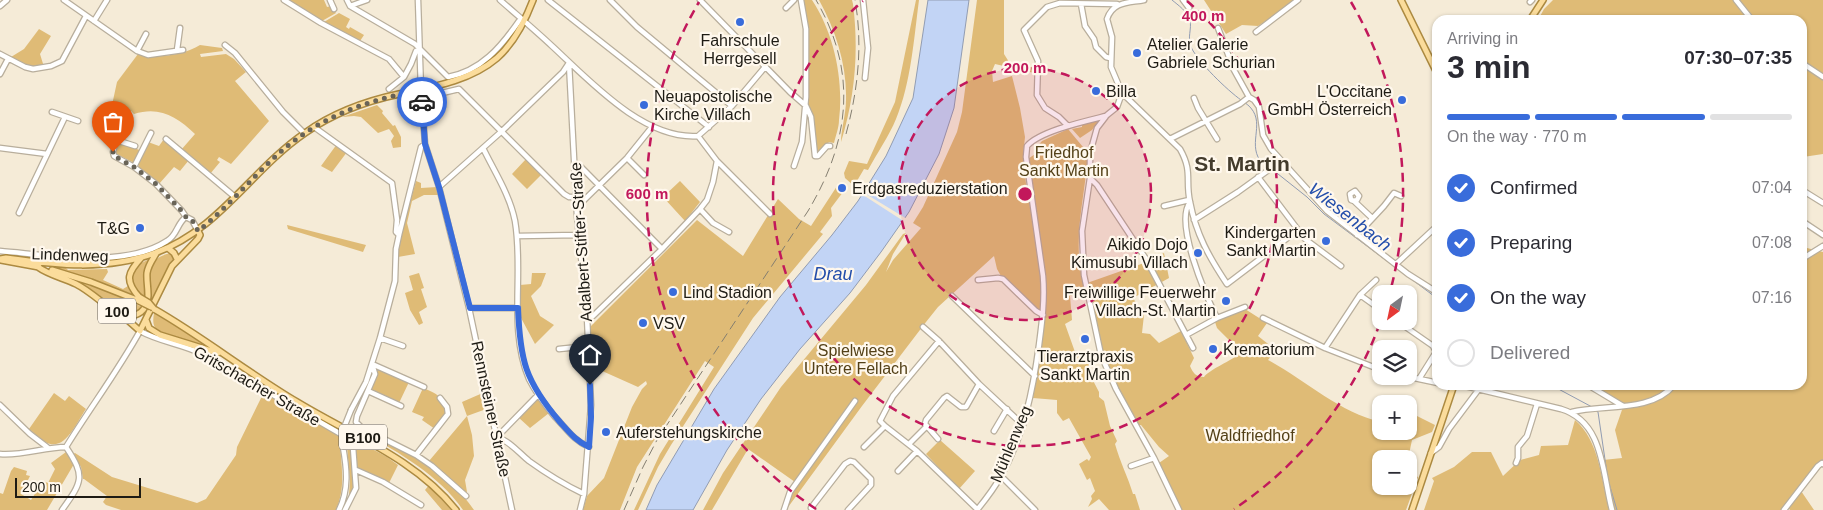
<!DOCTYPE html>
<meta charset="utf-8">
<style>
body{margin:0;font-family:Helvetica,sans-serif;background:#f7f7f7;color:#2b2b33;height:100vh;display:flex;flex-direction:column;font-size:19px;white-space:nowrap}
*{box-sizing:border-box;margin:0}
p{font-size:16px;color:#7c7c81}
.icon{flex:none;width:28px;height:28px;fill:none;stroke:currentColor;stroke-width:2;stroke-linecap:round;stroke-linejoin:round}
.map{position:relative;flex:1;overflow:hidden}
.drawer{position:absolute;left:1432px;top:15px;width:375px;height:375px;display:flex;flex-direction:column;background:#fff;border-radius:15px;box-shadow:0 1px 4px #0004}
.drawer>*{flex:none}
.needle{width:32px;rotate:213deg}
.fabs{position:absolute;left:1372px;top:285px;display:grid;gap:10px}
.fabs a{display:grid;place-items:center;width:45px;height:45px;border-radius:10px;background:#fff;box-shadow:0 1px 4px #0004;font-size:25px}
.scale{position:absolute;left:15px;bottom:12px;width:126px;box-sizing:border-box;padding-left:5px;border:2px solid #1e1b14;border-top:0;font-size:14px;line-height:18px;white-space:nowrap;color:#1e1b14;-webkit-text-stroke:4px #fff8ed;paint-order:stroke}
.pin{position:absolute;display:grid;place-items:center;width:42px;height:42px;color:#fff;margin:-51px -21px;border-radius:50% 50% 50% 0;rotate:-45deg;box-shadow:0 0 5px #0007}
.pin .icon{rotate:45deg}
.courier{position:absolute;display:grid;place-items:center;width:50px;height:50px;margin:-25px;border:4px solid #396cdb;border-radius:50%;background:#fff;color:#222;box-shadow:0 1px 6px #0007}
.overview em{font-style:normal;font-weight:800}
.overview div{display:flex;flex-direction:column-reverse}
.overview{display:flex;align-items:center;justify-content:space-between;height:85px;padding:0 15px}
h1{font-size:32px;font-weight:800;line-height:38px}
.bar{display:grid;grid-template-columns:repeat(4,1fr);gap:8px 5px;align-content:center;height:60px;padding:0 15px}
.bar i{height:6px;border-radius:4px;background:#e1e1e2}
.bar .on{background:#396cdb}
.bar p{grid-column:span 4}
ol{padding:0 15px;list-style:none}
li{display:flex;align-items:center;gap:15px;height:55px}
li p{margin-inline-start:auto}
li .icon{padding:5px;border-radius:50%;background:#396cdb;color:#fff;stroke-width:4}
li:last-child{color:#7c7c81}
li i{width:28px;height:28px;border:2px solid #e1e1e2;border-radius:50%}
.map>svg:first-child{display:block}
</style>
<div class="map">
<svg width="1823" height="510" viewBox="0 0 1823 510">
<rect width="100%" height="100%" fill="#f5ebd7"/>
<path fill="#dfbb76" d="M287,0H324L327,7L331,6L336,13L322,21Z
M800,0H812C834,33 844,80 839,120C839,127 836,135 834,143L829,142L819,153L815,148L811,128L803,106L804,27Z
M819,0H852L853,4C859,51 855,97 841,142C841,130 846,114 846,100C847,65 836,31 819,0Z
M916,0H919C914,38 911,83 896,119C889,136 877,153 868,170L864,169L854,186L845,178L844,173L849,161L867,164L895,102Z
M977,0H1004V54L1009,62L1025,68L1036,66L1034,73L995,64L992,71L993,82L1012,76L1020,108L1025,137L1023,156L1028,202L1034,201L1028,159L1035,154L1034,150L1042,141L1068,129L1088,153C1086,187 1077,221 1079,255C1079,267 1083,281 1085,293L1070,296L1072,320L1065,324L1075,352L1082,351L1089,365L1087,369L1099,392V397L1104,401L1110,426L1117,441L1115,444C1120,462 1128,477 1133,494H1135L1140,510H1109L1099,499L1088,507L1092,499L1091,496L1095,491L1090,478L1087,480L1079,464L1087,459L1089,461L1091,457L1069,418L1063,421L1057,413V400L1033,398L1045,309L1047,284L1042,286L1041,309H1038L1001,276L997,269L994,256L938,307L926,322L862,406L786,510L795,482L748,449L712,510H703L723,473L781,387L866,285L903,234L906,233L893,254L886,272L893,260L921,228L913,223L923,207L957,132L962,112Z
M1204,0H1298L1258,26L1242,25L1226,34Z
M1553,0H1823V154L1803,157L1802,20H1538L1544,9Z
M339,13L350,19L346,27L349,29L350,27L364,35L360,41L324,22Z
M39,29L51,36L40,54L44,67C30,69 21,64 11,57L24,49Z
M200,45L222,48L223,51L200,54L201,57L226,54L234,59L246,72L235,81L269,121L231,164L219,157L217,160L220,162L210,174L181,150L195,134C177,117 160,106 134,114L131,111L118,112L112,105L117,82L138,54C156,59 184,55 200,45Z
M377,105L383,111L382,113L393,126L395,125L401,137V147L393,148L391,141L394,136L389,129L378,133L361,117L354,116L342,117Z
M1096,120L1098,122L1092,130L1080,138L1072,129L1082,127V125Z
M164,139L189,160L180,171L174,167L159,184L139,167L138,164L148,142L159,146Z
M121,143L142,151L134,163L115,153L117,145Z
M337,144L347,152L332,172L321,166Z
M526,159L542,174L527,189L512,174Z
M416,181L421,183V188L437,187L439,195H424L412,201L407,223L415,254L398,257L397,249Z
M680,181L700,202L685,221L663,197Z
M839,183L842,186L841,188L843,192L831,208L832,216L820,232L823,234L753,318L671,445L658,467L638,510H634L660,454L714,367L705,361L637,467L620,510H583L587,496L604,478L632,407L642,389L647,384L646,381L638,387L591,366L589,328L697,220L743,256L778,199L799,219L811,226Z
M287,225L366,245L363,252L288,229Z
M1803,247L1823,252V460L1816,466L1799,488L1814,510H1790L1786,505L1782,510H1614L1603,460L1622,458L1615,430L1623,407L1590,385H1802Z
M171,253L174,259L164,276L153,302L150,300C150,280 144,258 171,253Z
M1164,253L1169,278L1133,298L1144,315L1142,333L1150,334L1159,343L1181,331L1194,358L1190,366C1193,373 1196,377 1204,377C1208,371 1229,361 1237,356L1229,340L1217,328L1215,322L1245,309L1267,323L1258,336L1276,350L1268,360C1305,380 1340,413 1381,422V431H1409V412L1435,425L1432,432L1412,440L1408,459H1381V486H1409V460L1413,474L1418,477L1406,510H1181L1159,463L1169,456L1159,447L1141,425H1138L1102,356L1087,283L1144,263Z
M151,258L146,298C136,292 125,278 136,267C139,263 147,261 151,258Z
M58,266L65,267L68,270L107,269L108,272L103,280L123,289L128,286L132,294L57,268Z
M419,273L424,288L421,289L427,307L419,312L423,323L419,325L410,310L405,293L413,290L409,276Z
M532,273H546L541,286L531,296L540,316L554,325L535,344L520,316V285L531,284Z
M76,279L101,288L142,307C128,321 115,306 102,297C93,291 84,286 75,281Z
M154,313L187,332L211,349C199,344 166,338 158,331C152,326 153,320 154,313Z
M377,368L409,382L399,403L371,390Z
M423,388C437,394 444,396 446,413L435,429L422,420L424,417L412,412Z
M264,392L340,436C340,462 347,485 336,510H121L106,505L103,502L107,496L84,479H83L81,467L73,454L75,453L112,477L197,503L206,499L236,455L237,447Z
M485,392L489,408L467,416L472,435L474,456L465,480L467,492L463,491L429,461L467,416L462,402Z
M54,393L65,401L69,396L86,409C76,423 65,453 45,442C39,439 34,433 29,429Z
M538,398L549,413L530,428L518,417Z
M1575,420C1599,440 1602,481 1609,510H1424L1434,481L1432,478L1454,467L1472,452H1491L1503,476L1520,460L1539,455L1541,446L1568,445Z
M364,431C405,451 448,471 474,510H463C439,475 399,453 363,432Z
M354,439L387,457L398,465L389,483L357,469Z
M940,440L975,471L959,489L926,454Z
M347,446L351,449L354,484L350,496L349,495L350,481Z
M66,452L74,464L47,510H0V493L3,494L11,471L14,467L27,471L26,475L30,476L21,494L31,500L43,481L48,483L55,469L51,463Z
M429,485L451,510H442L425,490Z"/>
<path fill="#c2d4f5" stroke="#919cb2" d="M928,0H969L954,108L939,154L909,212L881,252L850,293L800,349L761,399L727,450L693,510H646L657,485L714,389L780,297L832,235L858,201L886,156L913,98Z"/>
<path fill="#f5ebd7" d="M861,191L907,219L905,222L860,193Z"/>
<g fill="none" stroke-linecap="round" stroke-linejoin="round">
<path stroke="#919cb2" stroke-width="1" d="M1172,0C1178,5 1188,12 1190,20C1192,29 1187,38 1191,47C1198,62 1227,90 1241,100
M1244,102C1268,118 1249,138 1258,157C1260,161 1267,165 1270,167
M1273,170L1307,197L1324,214L1438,299
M1551,385L1592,407
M1595,410L1598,412L1608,480L1617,510"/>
<g stroke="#b8ae9c" stroke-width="7">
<path id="minor" d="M64,0L137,51L148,55L183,50
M284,0L321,23L389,59L404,77L411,64L416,51L419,50
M330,0L334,9
M347,0L350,6L415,44L448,77C481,71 501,47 519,21L522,19
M418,0L421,90L425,144L439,187L469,308L512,510
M500,0C517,15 535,30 552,46C589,80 643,140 698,136
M548,0L709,127
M610,0L637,27L732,106
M700,0L790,92L806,106L811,117L815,156H818L827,146H830
M863,0L868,48L865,78
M1144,0C1129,3 1113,1 1107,19L1112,37L1111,67L1122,93L1117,107L1107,115L1097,128L1090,153V178L1082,231L1084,275L1101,355L1116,389L1154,458L1179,510
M1183,0L1189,8
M1736,0L1752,20
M1530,2L1532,0
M1081,4L1085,26L1094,39L1096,47L1106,57L1110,58
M0,6L7,0
M350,6L367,0
M786,8L794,0
M94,21L107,0
M1218,28L1234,70L1249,97L1254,100L1259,107L1263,135L1271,149L1327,211L1408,274L1438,293
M1256,32L1298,0
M225,45L235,53L283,112L304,133
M177,50L180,28
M137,51L146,34
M0,54L25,67L33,69L51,66L62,61L86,16
M569,63L577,216L587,317L591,405L584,494L580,510
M1802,63L1823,77
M0,74L8,59
M389,89L404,77
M1122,93L1180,149C1193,172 1185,180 1190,202C1196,234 1209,257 1227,284L1298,230
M421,98L459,89L564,194L569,197H577
M1194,98L1198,108L1217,139
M52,112L78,121
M1068,126L1059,117L1045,108L1037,95L1038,61L1024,30L1047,7L1060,3L1117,4
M314,127L392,183L397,220L396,232L399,235
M166,139L235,197
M1170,139L1240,104L1249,97
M135,146L116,140L113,152L114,156L134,167L156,184L182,211L186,217L192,220L198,231
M0,148L47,154
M483,148C494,171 510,195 515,221C524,273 508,329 529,379C536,393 545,405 555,417C566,428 574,441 589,447
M627,158L644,175
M717,161L770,214
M576,165L581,167L662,249
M794,166L802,142L806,97V29L801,0
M134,167L151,133
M1258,177L1305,239L1341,266
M1090,178L1097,185L1146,259L1193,348
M439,187L502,131L563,72L569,63
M1802,190L1823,203
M1354,201L1357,200L1359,196L1355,191L1350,194L1351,200L1354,201L1372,218
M1190,202C1174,223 1206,296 1217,318
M1164,206L1189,200
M577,207L627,158L652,127
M700,209L713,223L729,232
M19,213L65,117
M1194,220L1238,192L1281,161
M1802,221L1823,235
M1357,235L1384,206L1394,193L1401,196
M517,236L579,235
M0,251C49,255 124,269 167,241C177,236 177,223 186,217
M1802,259L1823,246
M1396,264L1438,225
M978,280L998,278L1003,279L1036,311L1043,315
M1360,295L1376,280
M952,296L1035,376
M469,308H518
M587,317L593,316L662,249L700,209L707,200L713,182L717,161L698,136L732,106L765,67
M1263,318L1325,348L1381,370
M1397,321L1433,346L1436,352L1419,379
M923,327L939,341
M1186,335L1217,318L1245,307
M380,338L403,346
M1325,348L1360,295L1381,310
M559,349L588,346
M372,364L375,374L357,416L356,422L362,428L416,455L432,466L466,496
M372,364L424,387
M1405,376L1438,383
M1461,385L1561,409C1604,422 1602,472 1612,510
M1588,385L1623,406
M368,391L401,406
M538,395L497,437C510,441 519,453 529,461C547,474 565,485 584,494
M0,405L30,434L47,447
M351,410L366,382L380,338L395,281L396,249L399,235L421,147L425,144
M1572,412C1603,404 1651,413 1674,385
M885,426L917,451L898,471
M994,431L1007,409
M938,439L925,424L926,420L944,398L947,396L961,407H966L979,384
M909,444L927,426
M864,447L885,426L880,421L893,396L939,341L979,384L1023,425
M917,451L978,510
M1431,453L1439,447L1449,429L1482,385
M0,454C23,456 44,447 66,447
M416,455L448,414L447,407L440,398
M1516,463L1518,458V447L1527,436L1537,404
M1131,466L1154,458
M356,470L383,482L421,505
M1001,476L1035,510
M62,510C82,482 86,477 66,447C90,408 118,371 140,331C160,342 182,344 202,354L346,437L353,447L356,488L345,510
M339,510C349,490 347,469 343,447
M784,510L790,492L855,401
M813,510L811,508L845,464L850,461L854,462L871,479V485L848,510
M977,510C986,499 995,487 1001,476C1024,435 1033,390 1039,345C1042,322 1045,300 1043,276L1026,157L1027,146C1040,131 1086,121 1106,116
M1784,510L1818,466L1822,463L1823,464"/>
</g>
<g stroke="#ac8a41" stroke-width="8">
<path id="major" d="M1401,0L1438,75
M1530,20L1543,0
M168,248L174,253L177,259
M0,259L6,258C57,265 106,271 155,253C219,230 251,170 305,133C333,113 366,101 399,94C433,87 470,81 497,58C514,43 525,21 533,0
M1,260L39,267
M38,267C49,275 64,278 76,284C92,292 107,308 121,315C129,318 141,315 145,307C151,297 146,284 147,273C148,265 153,259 157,252
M52,270L91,282L137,300
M139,297C124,280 128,272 142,257
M154,309C203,337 248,373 297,402C353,436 414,458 456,510
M122,315L140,331L172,266L198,239L200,235L198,231
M146,320L149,328L160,335L218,353
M1412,510L1454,385"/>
</g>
<use href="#minor" stroke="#fff" stroke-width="4.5"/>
<use href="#major" stroke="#fbdc9b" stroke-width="5"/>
<path stroke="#847e70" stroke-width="1" stroke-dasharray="10 5" stroke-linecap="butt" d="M846,134C858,90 863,45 855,0
M624,510L643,467L657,440L808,211C850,141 858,72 816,0"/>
<g stroke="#b8ae9c" stroke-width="7" stroke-linecap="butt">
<path id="minor-bridge" d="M343,447L345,425L351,410"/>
</g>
<g stroke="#ac8a41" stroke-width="8" stroke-linecap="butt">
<path id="major-bridge" d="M139,297L149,303L154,309
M137,300L151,307"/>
</g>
<use href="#minor-bridge" stroke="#fff" stroke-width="4.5"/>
<use href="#major-bridge" stroke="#fbdc9b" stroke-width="5"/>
</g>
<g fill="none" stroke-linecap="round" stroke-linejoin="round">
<path stroke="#696458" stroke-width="5" stroke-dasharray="0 9" d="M113,152L114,156L134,167L156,184L182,211L186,217L192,220L198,231C226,209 249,181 275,157C316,118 366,100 421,90L422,102"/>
<path stroke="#396cdb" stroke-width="6" d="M422,102L425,144L439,187L470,308H518C520,360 525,381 560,422C569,432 576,441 589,447L591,417L590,385"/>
</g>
<circle cx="1025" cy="194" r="126" fill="#c2185b" fill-opacity=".12"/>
<g fill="none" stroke="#c2185b" stroke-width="2.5" stroke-dasharray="9 6">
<circle cx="1025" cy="194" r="126"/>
<path d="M1187 1A252 252 0 1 1 863 1"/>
<path d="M1380 323A378 378 0 0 1 1234 509M816 509A378 378 0 0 1 699 2M1351 2A378 378 0 0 1 1390 292"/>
</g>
<g fill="#396cdb" stroke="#fff8ed" stroke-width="2">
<circle cx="740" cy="22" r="5"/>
<circle cx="1137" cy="53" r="5"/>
<circle cx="1096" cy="91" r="5"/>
<circle cx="1402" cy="100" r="5"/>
<circle cx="644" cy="105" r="5"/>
<circle cx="842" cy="188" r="5"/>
<circle cx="140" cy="228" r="5"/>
<circle cx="1326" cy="241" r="5"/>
<circle cx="1198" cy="253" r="5"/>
<circle cx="673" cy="292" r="5"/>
<circle cx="1226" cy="301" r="5"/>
<circle cx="643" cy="323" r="5"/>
<circle cx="1085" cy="339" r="5"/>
<circle cx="1213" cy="349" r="5"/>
<circle cx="606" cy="432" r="5"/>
</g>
<g text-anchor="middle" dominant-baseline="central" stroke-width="4.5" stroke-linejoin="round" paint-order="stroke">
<g fill="#fff8ed" stroke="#625d55" stroke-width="1">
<rect x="98" y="298.5" width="38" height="25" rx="4"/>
<rect x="339" y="424.5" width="48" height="25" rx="4"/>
</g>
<g font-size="15" font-weight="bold" fill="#1e1b14">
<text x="117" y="311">100</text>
<text x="363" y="437">B100</text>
</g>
<g font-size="16" fill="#1e1b14" stroke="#fff8ed" text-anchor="start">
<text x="740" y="40" text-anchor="middle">Fahrschule<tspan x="740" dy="18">Herrgesell</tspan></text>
<text x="1147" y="44">Atelier Galerie<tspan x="1147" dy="18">Gabriele Schurian</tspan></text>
<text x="1106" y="91">Billa</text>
<text x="1392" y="91" text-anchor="end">L'Occitane<tspan x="1392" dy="18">GmbH Österreich</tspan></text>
<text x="654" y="96">Neuapostolische<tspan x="654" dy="18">Kirche Villach</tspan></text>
<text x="852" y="188">Erdgasreduzierstation</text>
<text x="130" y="228" text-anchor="end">T&amp;G</text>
<text x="1316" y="232" text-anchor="end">Kindergarten<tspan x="1316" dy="18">Sankt Martin</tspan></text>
<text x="1188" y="244" text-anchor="end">Aikido Dojo<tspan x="1188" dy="18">Kimusubi Villach</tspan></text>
<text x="683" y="292">Lind Stadion</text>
<text x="1216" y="292" text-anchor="end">Freiwillige Feuerwehr<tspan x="1216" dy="18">Villach-St. Martin</tspan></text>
<text x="653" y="323">VSV</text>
<text x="1223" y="349">Krematorium</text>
<text x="1085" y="356" text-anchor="middle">Tierarztpraxis<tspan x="1085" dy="18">Sankt Martin</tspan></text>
<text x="616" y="432">Auferstehungskirche</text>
</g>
<g font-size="16" fill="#534017" stroke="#fff8ed">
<text x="1064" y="152">Friedhof<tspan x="1064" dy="18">Sankt Martin</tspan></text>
<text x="856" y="350">Spielwiese<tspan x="856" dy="18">Untere Fellach</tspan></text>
<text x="1250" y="435">Waldfriedhof</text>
</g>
<g font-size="16" fill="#1e1b14" stroke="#fff8ed">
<text transform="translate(581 242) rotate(-94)">Adalbert-Stifter-Straße</text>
<text transform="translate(70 255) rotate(2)">Lindenweg</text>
<text transform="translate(257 386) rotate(30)">Gritschacher Straße</text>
<text transform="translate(491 409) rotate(78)">Rennsteiner Straße</text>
<text transform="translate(1011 444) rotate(-67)">Mühlenweg</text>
</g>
<g font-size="18" font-style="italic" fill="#244eab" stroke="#fff8ed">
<text transform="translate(1350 217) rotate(38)">Wiesenbach</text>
<text x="833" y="274">Drau</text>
</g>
<g font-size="21" font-weight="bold" fill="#433b2c" stroke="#fff8ed">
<text x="1242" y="163">St. Martin</text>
</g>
</g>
<circle cx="1025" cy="194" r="8" fill="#c2185b" stroke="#fff8ed" stroke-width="2.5"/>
<g font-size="15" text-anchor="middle" font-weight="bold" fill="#c2185b" stroke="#fff8ed" stroke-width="4.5" stroke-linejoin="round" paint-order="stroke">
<text x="1203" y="21">400 m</text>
<text x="1025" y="73">200 m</text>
<text x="647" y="199">600 m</text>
</g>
</svg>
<div class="fabs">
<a><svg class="needle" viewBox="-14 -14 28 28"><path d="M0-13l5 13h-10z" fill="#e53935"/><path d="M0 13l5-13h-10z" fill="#7c7c81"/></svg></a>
<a><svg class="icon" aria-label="layers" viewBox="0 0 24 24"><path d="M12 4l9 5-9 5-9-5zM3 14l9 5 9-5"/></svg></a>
<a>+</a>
<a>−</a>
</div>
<div class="scale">200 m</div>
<div class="pin" style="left:113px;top:152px;background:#ea580c"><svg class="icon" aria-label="bag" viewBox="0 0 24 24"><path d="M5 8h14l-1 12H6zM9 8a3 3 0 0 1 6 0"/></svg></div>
<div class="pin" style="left:590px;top:385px;background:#1f2937"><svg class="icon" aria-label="home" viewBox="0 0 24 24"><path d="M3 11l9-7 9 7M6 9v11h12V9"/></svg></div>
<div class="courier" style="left:422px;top:102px"><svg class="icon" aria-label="car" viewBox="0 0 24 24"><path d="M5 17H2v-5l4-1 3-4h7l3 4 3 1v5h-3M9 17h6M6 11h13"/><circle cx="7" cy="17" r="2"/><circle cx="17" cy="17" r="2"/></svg></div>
<section class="drawer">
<div class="overview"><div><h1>3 min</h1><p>Arriving in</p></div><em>07:30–07:35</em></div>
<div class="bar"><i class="on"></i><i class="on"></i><i class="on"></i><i></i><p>On the way · 770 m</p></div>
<ol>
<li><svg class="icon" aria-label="check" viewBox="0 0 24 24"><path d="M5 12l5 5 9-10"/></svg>Confirmed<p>07:04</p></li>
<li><svg class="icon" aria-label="check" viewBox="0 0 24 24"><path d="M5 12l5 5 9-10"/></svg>Preparing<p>07:08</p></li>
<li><svg class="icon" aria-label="check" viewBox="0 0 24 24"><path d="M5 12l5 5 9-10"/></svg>On the way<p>07:16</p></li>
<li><i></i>Delivered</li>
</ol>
</section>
</div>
